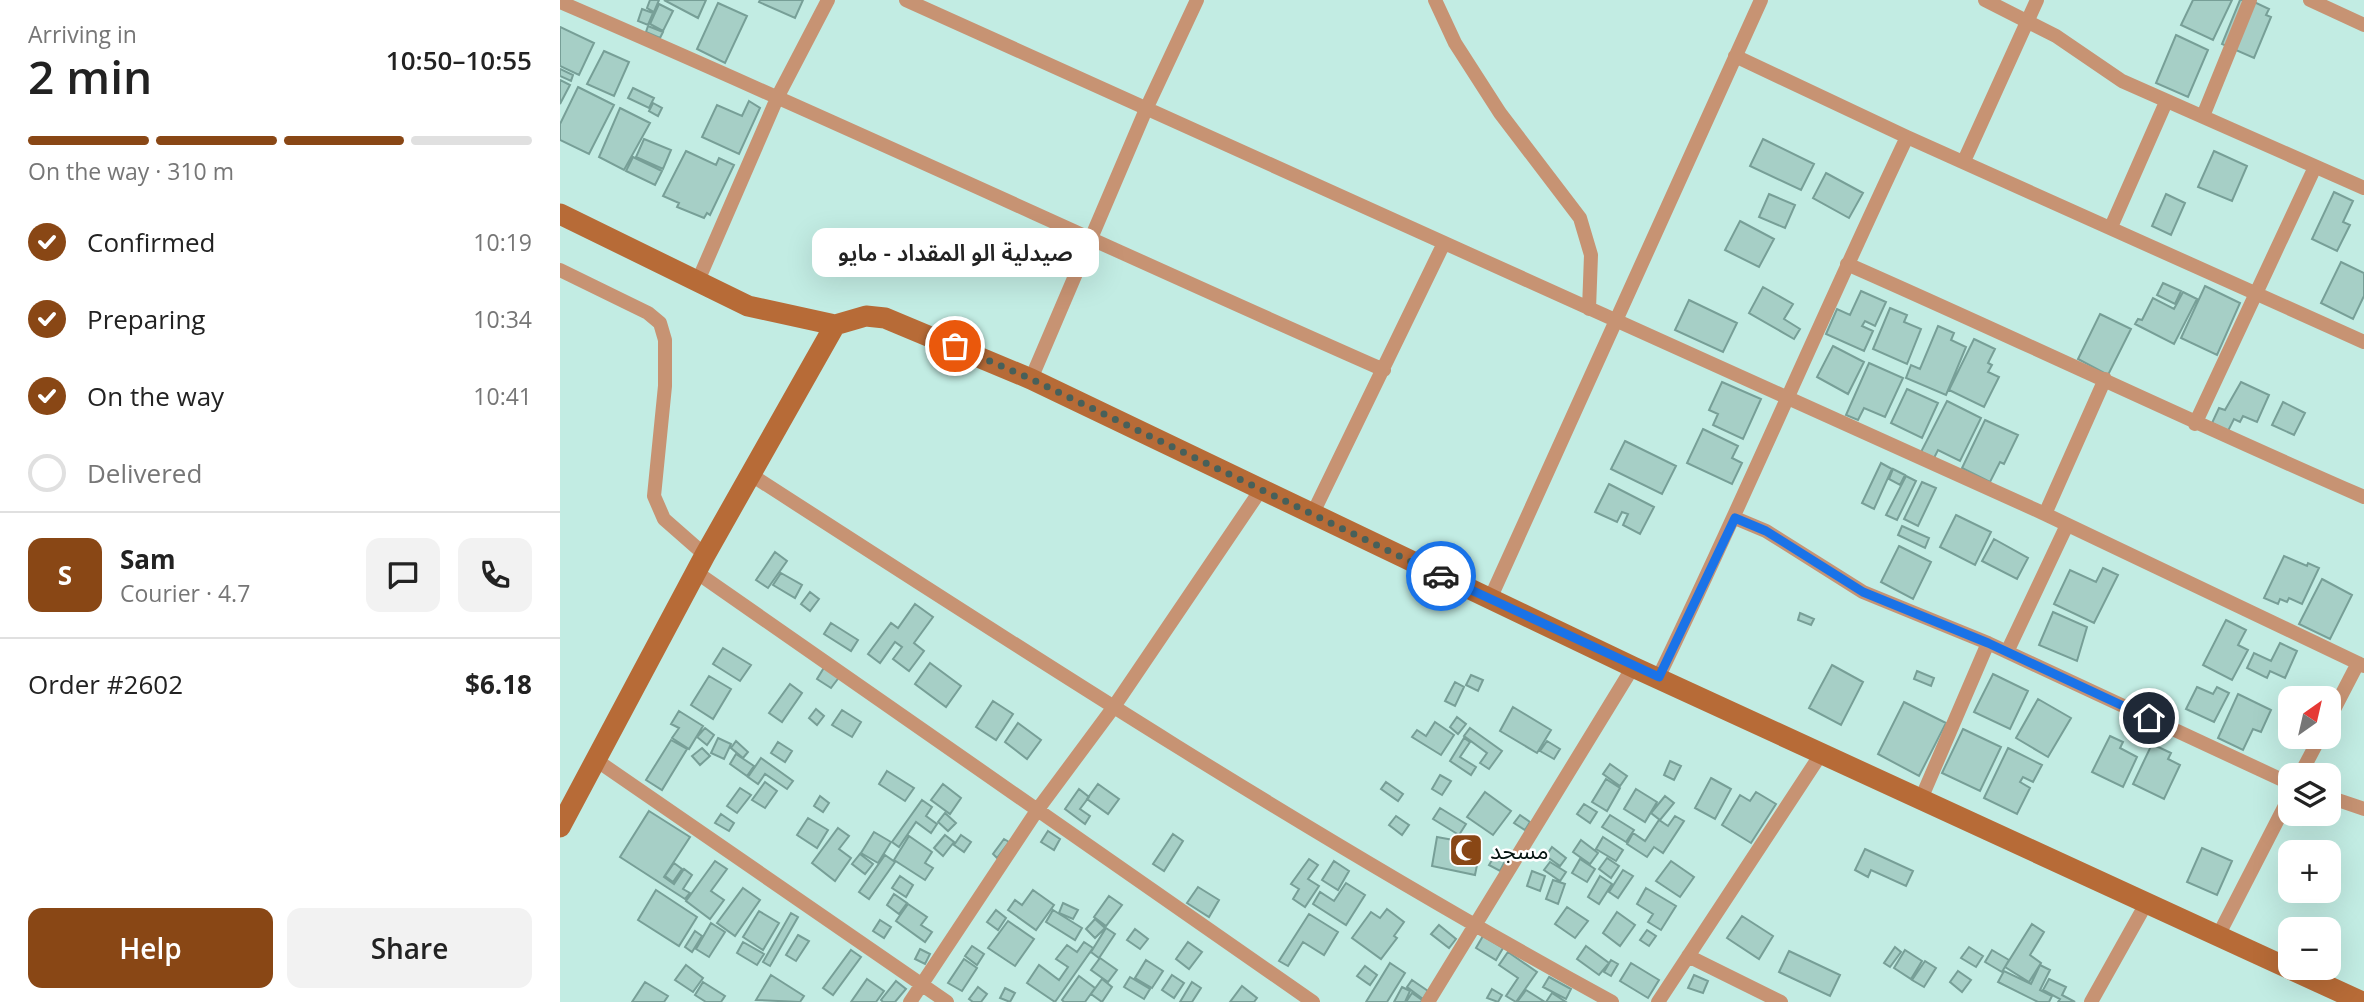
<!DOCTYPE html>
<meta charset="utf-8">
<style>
body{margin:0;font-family:"Open Sans","Noto Sans Arabic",sans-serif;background:#f2f2f2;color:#222;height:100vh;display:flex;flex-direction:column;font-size:26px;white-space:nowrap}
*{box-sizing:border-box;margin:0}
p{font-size:23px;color:#767676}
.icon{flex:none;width:38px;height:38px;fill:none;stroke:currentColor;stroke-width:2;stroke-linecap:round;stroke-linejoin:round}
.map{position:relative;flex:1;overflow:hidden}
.details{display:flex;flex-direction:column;background:#fff;width:560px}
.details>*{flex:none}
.needle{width:46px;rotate:34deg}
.fabs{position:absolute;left:1718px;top:686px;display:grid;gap:14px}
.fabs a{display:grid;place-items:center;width:63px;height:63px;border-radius:14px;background:#fff;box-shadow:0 7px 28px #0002;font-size:35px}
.pin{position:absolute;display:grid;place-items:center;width:60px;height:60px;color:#fff;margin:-30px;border:4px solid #fff;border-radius:50%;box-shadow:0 2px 7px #0007}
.courier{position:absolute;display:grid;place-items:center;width:70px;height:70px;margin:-35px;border:5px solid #1a73e8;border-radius:50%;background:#fff;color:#222;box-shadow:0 2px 9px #0007}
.bubble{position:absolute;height:49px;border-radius:14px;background:#fff;box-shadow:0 7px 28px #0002;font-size:23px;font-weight:600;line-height:49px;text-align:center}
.summary em{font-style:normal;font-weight:600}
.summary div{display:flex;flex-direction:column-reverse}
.summary{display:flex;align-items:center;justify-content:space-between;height:119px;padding:0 28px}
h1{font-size:46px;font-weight:600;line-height:52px}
.bar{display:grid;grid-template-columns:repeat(4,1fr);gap:10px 7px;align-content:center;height:84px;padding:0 28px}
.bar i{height:9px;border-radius:5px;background:#e0e0e0}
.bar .on{background:#894715}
.bar p{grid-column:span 4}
.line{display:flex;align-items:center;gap:18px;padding:0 28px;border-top:2px solid #e0e0e0}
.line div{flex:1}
.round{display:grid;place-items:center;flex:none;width:74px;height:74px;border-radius:14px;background:#f2f2f2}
ol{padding:0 28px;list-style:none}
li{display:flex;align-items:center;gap:21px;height:77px}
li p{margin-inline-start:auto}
li .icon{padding:7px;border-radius:50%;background:#894715;color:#fff;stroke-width:4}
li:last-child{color:#767676}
li i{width:38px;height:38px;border:4px solid #e0e0e0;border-radius:50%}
.primary-button{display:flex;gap:14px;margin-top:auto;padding:14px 28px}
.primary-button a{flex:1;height:80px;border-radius:14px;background:#894715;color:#fff;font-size:28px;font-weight:600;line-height:80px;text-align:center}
.primary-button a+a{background:#f2f2f2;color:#222}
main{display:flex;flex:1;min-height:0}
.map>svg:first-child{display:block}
</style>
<main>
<section class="details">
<div class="summary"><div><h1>2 min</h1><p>Arriving in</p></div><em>10:50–10:55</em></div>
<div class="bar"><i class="on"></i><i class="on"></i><i class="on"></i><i></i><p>On the way · 310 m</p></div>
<ol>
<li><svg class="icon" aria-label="check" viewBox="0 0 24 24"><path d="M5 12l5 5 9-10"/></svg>Confirmed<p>10:19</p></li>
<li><svg class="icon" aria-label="check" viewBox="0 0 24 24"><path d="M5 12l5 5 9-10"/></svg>Preparing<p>10:34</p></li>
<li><svg class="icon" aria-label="check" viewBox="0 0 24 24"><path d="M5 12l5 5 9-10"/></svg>On the way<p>10:41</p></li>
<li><i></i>Delivered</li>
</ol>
<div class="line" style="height:126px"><b class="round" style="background:#894715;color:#fff">S</b><div><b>Sam</b><p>Courier · 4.7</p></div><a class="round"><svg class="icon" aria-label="chat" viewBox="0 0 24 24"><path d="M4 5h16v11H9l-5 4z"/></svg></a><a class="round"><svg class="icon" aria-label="phone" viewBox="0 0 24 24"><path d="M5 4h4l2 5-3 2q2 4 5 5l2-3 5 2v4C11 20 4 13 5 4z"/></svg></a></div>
<div class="line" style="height:91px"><div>Order #2602</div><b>$6.18</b></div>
<div class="primary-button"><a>Help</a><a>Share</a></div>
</section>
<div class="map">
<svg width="1804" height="1002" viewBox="0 0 1804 1002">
<rect width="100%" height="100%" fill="#c2ece3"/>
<path fill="#a6cfc6" stroke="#779f97" stroke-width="2" d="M90,0H99L94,12L87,8Z
M104,0H146L138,18Z
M200,0H243L235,18L199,2Z
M1633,0H1672L1653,40L1621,25Z
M1680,0H1690L1709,9L1706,15L1711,17L1694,58L1662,44Z
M158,3L187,16L165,63L137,49Z
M99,4L113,11L103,31L90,24Z
M82,9L93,13L88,25L78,21Z
M88,26L103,32L100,38L86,32Z
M0,27L34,43L19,75L0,66Z
M1616,35L1648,50L1628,97L1596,83Z
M44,51L69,62L54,96L27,84Z
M0,69L13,75L11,81L0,76Z
M0,80L10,85L0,104Z
M18,87L54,105L29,154L0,140V124Z
M73,88L94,98L89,108L68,98Z
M189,101L200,108L179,154L142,137L157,105L182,116Z
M93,103L102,108L98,116L89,111Z
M60,108L90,123L64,170L39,157Z
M84,139L111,150L103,169L76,157Z
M1203,139L1254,164L1241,190L1190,166Z
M126,151L156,165L159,158L174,165L150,215L147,213L144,218L117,207L119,203L103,196Z
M1654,151L1687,166L1672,201L1638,187Z
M73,157L102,171L95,185L66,171Z
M1266,173L1303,193L1289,218L1253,198Z
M1774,192L1793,201L1783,222L1790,225L1777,251L1752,239Z
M1209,194L1235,205L1225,228L1199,217Z
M1606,194L1625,203L1611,235L1592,226Z
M1180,221L1214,239L1199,267L1165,250Z
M1781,262L1804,273V296L1793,319L1761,303Z
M1603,283L1621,291L1615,304L1597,295Z
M1645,286L1680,303L1657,355L1621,338Z
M1203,287L1233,304L1224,319L1240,329L1234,339L1189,313Z
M1301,291L1326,302L1315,326L1305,321L1302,326L1313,331L1304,351L1266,334L1277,309L1290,315Z
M1623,292L1637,299L1614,344L1575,324L1578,319L1582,320L1593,298L1614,309Z
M1129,300L1177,323L1163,352L1115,330Z
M1330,308L1347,315L1344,322L1361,329L1347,364L1313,349Z
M1540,314L1571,329L1548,375L1518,359Z
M1378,326L1394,333L1391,340L1406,347L1386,395L1346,378L1351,365L1360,369Z
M1414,339L1435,349L1428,363L1432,365L1428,372L1439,377L1424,407L1389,390Z
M1273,346L1304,362L1288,394L1257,377Z
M1309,363L1343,378L1325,417L1304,408L1298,420L1286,415Z
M1162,382L1201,399L1183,439L1153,425L1158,414L1149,410Z
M1681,382L1709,395L1697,422L1683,416L1680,422L1674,419L1668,431L1652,423L1659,408L1665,410Z
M1347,389L1378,403L1362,438L1331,423Z
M1387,401L1421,418L1400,461L1378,450L1374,458L1361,452Z
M1723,402L1745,413L1734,435L1712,425Z
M1425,420L1458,435L1444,464L1440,462L1430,482L1402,468Z
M1143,429L1178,446L1172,458L1182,463L1172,484L1127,463Z
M1065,441L1116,466L1102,494L1051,469Z
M1321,463L1332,469L1314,509L1302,503Z
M1333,469L1345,475L1340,485L1329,479Z
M1346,476L1356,481L1337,520L1326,515Z
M1362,482L1376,488L1358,526L1344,519Z
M1049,484L1094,507L1080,534L1063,525L1068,514L1062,512L1057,522L1035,512Z
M1396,515L1431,532L1415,565L1380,547Z
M1342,526L1369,538L1365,548L1338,535Z
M1434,539L1468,558L1457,579L1422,561Z
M1339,546L1371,562L1353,599L1321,582Z
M215,552L227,561L208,588L196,580Z
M1724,556L1747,566L1748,563L1759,568L1742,604L1729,598L1727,602L1720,599L1718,604L1704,598Z
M1543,568L1558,575L1534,623L1494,604L1510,570L1536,582Z
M221,573L242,585L235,598L213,585Z
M1762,579L1792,595L1770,639L1739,624Z
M250,592L259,599L250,611L241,604Z
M355,604L373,617L354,643L364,651L349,671L333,659L342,647L335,642L320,663L308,654L331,623L338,628Z
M1493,612L1527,627L1517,661L1479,645Z
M1240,613L1254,619L1251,625L1238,620Z
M1666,620L1686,630L1678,645L1688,650L1672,680L1643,665Z
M271,623L298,640L291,651L264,634Z
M1720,643L1737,651L1725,678L1710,671L1707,678L1687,668L1694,653L1711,661Z
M163,648L191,665L180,681L153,664Z
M370,663L401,686L386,707L355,684Z
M1272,665L1303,682L1281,725L1249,708Z
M265,666L280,676L271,688L257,679Z
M1357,671L1374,678L1371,686L1354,679Z
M1433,674L1468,691L1450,729L1414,712Z
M911,675L923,680L918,691L906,685Z
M149,676L171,689L153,719L131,705Z
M895,682L904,687L895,706L885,701Z
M230,684L242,693L222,722L209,713Z
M1637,687L1653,694L1657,687L1669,693L1654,722L1626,709Z
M1678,694L1711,710L1701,732L1693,729L1683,750L1658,738Z
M1478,699L1511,718L1488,757L1456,738Z
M433,701L453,714L436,740L416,727Z
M1344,702L1386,723L1359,776L1318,754Z
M953,707L991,730L977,753L940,731Z
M256,709L264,716L257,725L249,718Z
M282,710L301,722L292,737L272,725Z
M119,711L143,726L129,749L112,738L119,728L111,724Z
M897,717L906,724L898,734L890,727Z
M875,722L894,735L881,755L852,737L857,730L866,736Z
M458,723L481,740L467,759L445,742Z
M145,728L154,735L147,745L137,737Z
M910,728L942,751L929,769L920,763L927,753L904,736Z
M1403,729L1441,747L1420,791L1382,773Z
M1550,736L1563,742L1560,748L1577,757L1563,787L1532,772Z
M158,738L171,744L164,759L151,753Z
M904,738L910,742L900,757L916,767L911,775L890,761Z
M111,740L127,749L102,790L86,780Z
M176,741L188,752L183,758L171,748Z
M987,741L1000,749L994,759L980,751Z
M218,742L232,751L225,762L211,753Z
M1592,744L1611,753L1608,759L1620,765L1604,799L1573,784Z
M142,748L150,756L140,765L132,756Z
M1448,748L1482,765L1473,782L1463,777L1460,782L1470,788L1457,814L1424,798Z
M176,754L194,766L187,776L170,764Z
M201,758L233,781L227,789L205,774L198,784L188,777Z
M1110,761L1121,766L1114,780L1104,775Z
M1050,764L1067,776L1060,786L1043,774Z
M327,771L354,788L345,801L319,784Z
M880,775L891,781L882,795L872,789Z
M1151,778L1171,789L1155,819L1135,808Z
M1046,779L1060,788L1047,811L1032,802Z
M205,782L217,791L205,808L192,800Z
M826,782L843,794L838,801L821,789Z
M383,784L401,798L390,814L371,800Z
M538,784L559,799L548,814L527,799Z
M180,788L191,795L177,813L167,806Z
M519,789L529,797L520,809L530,816L525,824L505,809Z
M1076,789L1097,802L1085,822L1064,809Z
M925,792L951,811L933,835L907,817Z
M1196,792L1216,804L1191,843L1162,825L1180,795L1190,801Z
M260,796L269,803L263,812L254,806Z
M1105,796L1114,803L1100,820L1091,813Z
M362,800L372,807L366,816L377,824L371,833L356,822L339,847L332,842Z
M1024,804L1037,812L1030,823L1017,814Z
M880,808L906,824L899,835L873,819Z
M89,811L130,837L104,877L114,884L124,869L132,875L123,889L130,893L125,899L60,857Z
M385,813L396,823L388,831L378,822Z
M161,814L174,823L169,831L155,823Z
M960,815L970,822L965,830L954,823Z
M1050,815L1074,830L1066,842L1042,827Z
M836,816L849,825L842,835L829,825Z
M1115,816L1124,821L1103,853L1094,847L1087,857L1067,844L1073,833L1085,841L1099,820L1108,826Z
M248,818L268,830L257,848L237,835Z
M278,828L289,836L279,849L291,858L275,881L252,863Z
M488,831L500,839L494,850L481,842Z
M314,832L331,842L318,863L301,853Z
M613,834L623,841L604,871L593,864Z
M385,835L394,842L383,856L374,848Z
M401,835L411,842L404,852L394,845Z
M349,836L372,852L365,863L373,868L365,880L334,860Z
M877,837L921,845L915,875L872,866Z
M1043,837L1063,850L1056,861L1036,849Z
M444,839L449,842L437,858L433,854Z
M1021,840L1038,853L1030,864L1013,852Z
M992,847L1006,858L1000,866L986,856Z
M1642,848L1672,861L1657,895L1627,882Z
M1305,849L1353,871L1346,886L1311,870L1308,877L1295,870Z
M300,854L313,864L305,874L292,864Z
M325,855L335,862L309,899L299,892Z
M935,855L945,861L940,871L929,865Z
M1047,858L1059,866L1051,878L1039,869Z
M749,859L758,865L748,879L759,886L745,907L733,899L739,889L731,884Z
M1020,859L1035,869L1027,882L1012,873Z
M155,861L167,869L151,891L164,900L150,919L126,901Z
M774,861L789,871L778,890L762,880Z
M1111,861L1134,877L1120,897L1096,881Z
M990,862L1006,872L1000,881L984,870Z
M114,863L122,869L113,882L105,876Z
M1063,870L1073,876L1058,898L1049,892Z
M972,871L985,876L980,891L967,886Z
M340,876L353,885L346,897L332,888Z
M1040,876L1052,884L1039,904L1028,897Z
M993,880L1005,884L998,904L986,899Z
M786,883L805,895L786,925L753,904L760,892L774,901Z
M638,887L659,900L649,917L627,903Z
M183,888L200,900L175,936L157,923Z
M1086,888L1116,906L1101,930L1088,922L1093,914L1077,904Z
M96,890L137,917L119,946L78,920Z
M473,890L494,905L476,930L448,910L455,900L462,905Z
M334,894L347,903L339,914L327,905Z
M549,896L562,905L546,926L534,917Z
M503,903L518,910L513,919L499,913Z
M348,904L367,917L361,925L372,932L365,942L336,921Z
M1007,907L1028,921L1015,938L995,924Z
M827,909L844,922L834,936L837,938L821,959L792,938L811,912L820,918Z
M436,910L446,918L438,930L427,922Z
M493,910L522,928L515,940L486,922Z
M199,911L219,923L203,950L183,937Z
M1057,912L1075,925L1060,946L1043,933Z
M231,913L238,917L210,966L203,962Z
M749,914L778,932L764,955L743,942L728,966L719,961Z
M1182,916L1213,936L1199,959L1167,938Z
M535,919L545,928L535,938L526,929Z
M320,920L331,927L324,938L313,931Z
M448,921L474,939L455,966L428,948Z
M151,923L165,932L149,957L136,949Z
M1472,924L1484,932L1470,955L1481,963L1469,982L1445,967Z
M879,925L896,939L889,948L871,934Z
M546,928L555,934L539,958L531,952Z
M575,929L588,939L580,949L567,940Z
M1087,930L1096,936L1089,946L1080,940Z
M135,931L142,936L132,952L125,947Z
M238,935L249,941L236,961L226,955Z
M923,936L943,948L936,960L916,948Z
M183,942L204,954L197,965L177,953Z
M524,942L533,948L495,1002L467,983L479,965L499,980L508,967L496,959L507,945L517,952Z
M628,942L642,952L629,969L616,959Z
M412,946L424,954L417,965L405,956Z
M1026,946L1049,963L1039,975L1017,959Z
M1335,947L1341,952L1330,967L1324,963Z
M1409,947L1423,956L1416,967L1401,958Z
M360,949L370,954L365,964L355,959Z
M291,950L301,957L273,995L263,988Z
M1345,950L1362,961L1351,979L1334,968Z
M1432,950L1449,960L1442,972L1425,962Z
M1229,951L1280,975L1270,996L1219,972Z
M948,952L977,972L956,1002L946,996L958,978L939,965Z
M540,958L557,970L548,982L531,970Z
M404,959L417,968L402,991L388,983Z
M586,960L603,971L592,988L575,978Z
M1051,960L1058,964L1051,976L1044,972Z
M1365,961L1376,968L1364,987L1352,980Z
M830,963L845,973L827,1002H806Z
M1071,963L1099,980L1088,998L1060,981Z
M126,965L143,978L133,992L115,980Z
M1480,965L1490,970L1480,990L1492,996L1489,1002H1478L1438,982L1444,971L1471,984Z
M805,966L817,975L810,985L797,976Z
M1398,971L1411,980L1402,992L1390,982Z
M211,975L244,996L240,1002L196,1000Z
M612,975L624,983L614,998L602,990Z
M1134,975L1148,981L1143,993L1128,988Z
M519,976L535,988L525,1002H504L502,1000Z
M570,977L590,989L584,999L564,987Z
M989,977L1011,989L1006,999L983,987Z
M307,979L324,991L316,1002H291Z
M542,979L552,987L542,1002L531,994Z
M1489,979L1506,987L1502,995L1515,1002H1498L1500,999L1483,990Z
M852,980L868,991L863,999L847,987Z
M336,981L346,989L335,1002H323L321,1000Z
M85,982L108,996L104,1002H72Z
M143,982L165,996L161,1002H146L135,995Z
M632,982L641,988L632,1002H620Z
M682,986L697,998L694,1002H670Z
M418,987L427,994L421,1002H413L409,999Z
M842,987L850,991L845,1002H834Z
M445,988L455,993L450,1002L440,998Z
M932,989L942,995L938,1002L927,998Z
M966,990L985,1002H957Z
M852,993L862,1000L861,1002H846Z
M992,993L1006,1002H986Z"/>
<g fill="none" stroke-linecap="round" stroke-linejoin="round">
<path stroke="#c79373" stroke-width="14" d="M346,0L1485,514L1804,666
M875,0L895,43L940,113L1020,218L1031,255L1029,309
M1425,0L1496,36L1562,81L1804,188
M1750,0L1804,25
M0,2C277,121 549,249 824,370
M1175,56L1347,137L1804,342
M1643,116L1690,0
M1404,161L1477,0
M1551,227L1606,102
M1287,264C1460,340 1631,422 1804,497
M0,270L88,313L100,323L105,340V386L94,496L104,519L145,555
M137,283L218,96L268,0
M471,379L587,107L637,0
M1635,424L1755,167
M190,474C473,657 756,840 1052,1002
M1485,514L1545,379
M752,515L884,243
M1175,518L1206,531L1303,592L1428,643L1731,784
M136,572L753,1002
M930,599L1201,0
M1447,652L1507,525
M1099,676C1185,498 1262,316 1347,137
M1769,719L1798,663
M36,760L387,1002
M1740,775L1760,737
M1769,797L1804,809
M1361,799L1428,643
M1659,934L1731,794
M1128,956L1221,1002
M350,1002L478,809L553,708L700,491
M868,1002L1073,667
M1098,1002L1261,754
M1531,1002L1587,902"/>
<path stroke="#b76b37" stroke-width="21" d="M0,214L188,306L275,325
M0,827L145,555L275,325L306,316L325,318L471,379L1073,667L1802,1002"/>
</g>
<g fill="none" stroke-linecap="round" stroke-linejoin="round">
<path stroke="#47605a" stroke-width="7" stroke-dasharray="0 12.6" d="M395,346L471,379L881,576"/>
<path stroke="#1a73e8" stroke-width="9" d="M881,576L1099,677L1175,518L1206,531L1303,592L1428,643L1589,718"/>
</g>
<defs>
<g id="mosque-square" transform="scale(1.75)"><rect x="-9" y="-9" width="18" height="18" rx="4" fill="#894715" stroke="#fff"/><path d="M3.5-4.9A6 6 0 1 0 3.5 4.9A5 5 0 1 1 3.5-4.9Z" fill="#fff"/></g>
</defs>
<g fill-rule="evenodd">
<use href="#mosque-square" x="906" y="850"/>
</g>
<g text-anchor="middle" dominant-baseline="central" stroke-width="5" stroke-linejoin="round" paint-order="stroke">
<g font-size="23" fill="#051411" stroke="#fff" text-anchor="start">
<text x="930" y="850">مسجد</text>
</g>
</g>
</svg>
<div class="fabs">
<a><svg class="needle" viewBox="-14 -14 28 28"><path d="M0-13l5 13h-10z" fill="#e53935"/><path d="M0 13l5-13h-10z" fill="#767676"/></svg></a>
<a><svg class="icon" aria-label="layers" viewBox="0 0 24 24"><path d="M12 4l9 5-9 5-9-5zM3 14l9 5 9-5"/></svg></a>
<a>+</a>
<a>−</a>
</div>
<div class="pin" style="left:395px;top:346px;background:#ea580c"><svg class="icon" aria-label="bag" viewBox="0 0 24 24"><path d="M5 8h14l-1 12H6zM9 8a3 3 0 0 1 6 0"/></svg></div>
<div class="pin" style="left:1589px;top:718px;background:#1f2937"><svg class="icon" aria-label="home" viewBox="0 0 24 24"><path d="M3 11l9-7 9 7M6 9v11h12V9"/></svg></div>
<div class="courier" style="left:881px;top:576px"><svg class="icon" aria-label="car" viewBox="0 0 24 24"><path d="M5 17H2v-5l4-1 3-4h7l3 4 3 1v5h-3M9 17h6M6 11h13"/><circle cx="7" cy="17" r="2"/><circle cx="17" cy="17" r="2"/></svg></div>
<div class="bubble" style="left:252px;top:228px;width:287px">صيدلية الو المقداد - مايو</div>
</div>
</main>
